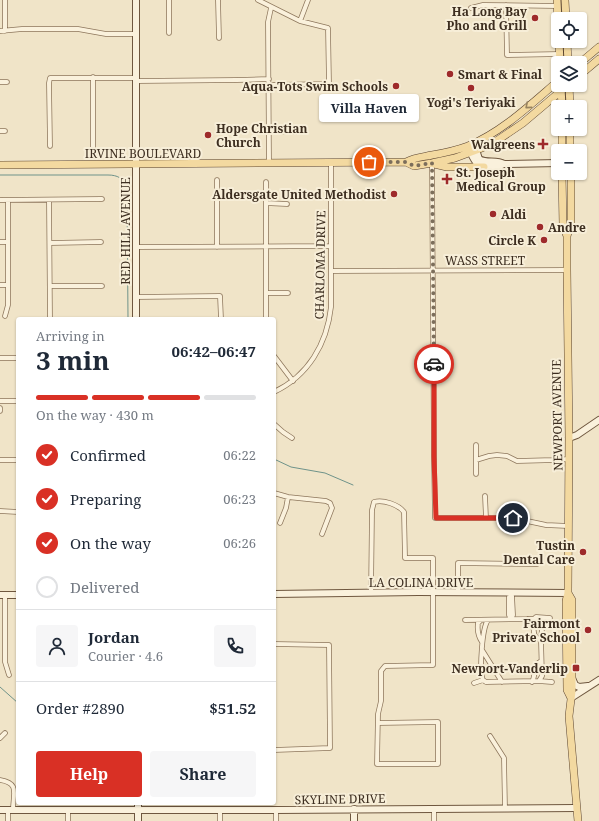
<!DOCTYPE html>
<meta charset="utf-8">
<style>
body{margin:0;font-family:"Noto Serif",serif;background:#f6f6f7;color:#1f2937;height:100vh;display:flex;flex-direction:column;font-size:15px;white-space:nowrap}
*{box-sizing:border-box;margin:0}
p{font-size:13px;color:#747a83}
.icon{flex:none;width:22px;height:22px;fill:none;stroke:currentColor;stroke-width:2;stroke-linecap:round;stroke-linejoin:round}
.map{position:relative;flex:1;overflow:hidden}
.drawer{position:absolute;left:16px;top:317px;width:260px;height:488px;display:flex;flex-direction:column;background:#fff;border-radius:4px;box-shadow:0 1px 3px #0004}
.drawer>*{flex:none}
.tools{position:absolute;left:551px;top:12px;display:grid;gap:8px}
.tools a{display:grid;place-items:center;width:36px;height:36px;border-radius:4px;background:#fff;box-shadow:0 1px 3px #0004;font-size:20px}
.pin{position:absolute;display:grid;place-items:center;width:34px;height:34px;color:#fff;margin:-17px;border:2px solid #fff;border-radius:50%;box-shadow:0 1px 4px #0007}
.courier{position:absolute;display:grid;place-items:center;width:40px;height:40px;margin:-20px;border:3px solid #d93025;border-radius:50%;background:#fff;color:#222;box-shadow:0 1px 5px #0007}
.bubble{position:absolute;height:28px;border-radius:4px;background:#fff;box-shadow:0 1px 3px #0004;font-size:13px;font-weight:700;line-height:28px;text-align:center}
.overview em{font-style:normal;font-weight:700}
.overview div{display:flex;flex-direction:column-reverse}
.overview{display:flex;align-items:center;justify-content:space-between;height:68px;padding:0 20px}
h1{font-size:26px;font-weight:700;line-height:30px}
.bar{display:grid;grid-template-columns:repeat(4,1fr);gap:6px 4px;align-content:center;height:48px;padding:0 20px}
.bar i{height:5px;border-radius:3px;background:#e0e1e3}
.bar .selected{background:#d93025}
.bar p{grid-column:span 4}
.line{display:flex;align-items:center;gap:10px;padding:0 20px;border-top:1px solid #e0e1e3}
.line div{flex:1}
.round{display:grid;place-items:center;flex:none;width:42px;height:42px;border-radius:4px;background:#f6f6f7}
ol{padding:0 20px;list-style:none}
li{display:flex;align-items:center;gap:12px;height:44px}
li p{margin-inline-start:auto}
li .icon{padding:4px;border-radius:50%;background:#d93025;color:#fff;stroke-width:4}
li:last-child{color:#747a83}
li i{width:22px;height:22px;border:2px solid #e0e1e3;border-radius:50%}
.primary-button{display:flex;gap:8px;margin-top:auto;padding:8px 20px}
.primary-button a{flex:1;height:46px;border-radius:4px;background:#d93025;color:#fff;font-size:16px;font-weight:700;line-height:46px;text-align:center}
.primary-button a+a{background:#f6f6f7;color:#1f2937}
.map>svg:first-child{display:block}
</style>
<div class="map">
<svg width="599" height="821" viewBox="0 0 599 821">
<rect width="100%" height="100%" fill="#f0e4c8"/>
<g fill="none" stroke-linecap="round" stroke-linejoin="round">
<path stroke="#6f938a" stroke-width="1" d="M0,175H108C117,175 124,178 127,188L128,319
M274,459L291,467L325,473L353,485
M0,687L18,703
M131,803L132,804"/>
<g stroke="#8d765c" stroke-width="5.5">
<path id="street" d="M5,0V31
M169,0V33
M218,0L219,38
M258,0L300,21L328,28L329,84L269,85
M506,5L507,55L560,54
M471,8L483,5L557,6
M300,21L308,0
M0,31L22,29H78L106,34H136
M93,77V148
M137,81L237,80L269,79
M0,82H7
M0,131H5
M269,131L303,132
M50,146L49,83L50,78H137
M269,163L268,22L271,8
M432,163L434,457L435,518H513L546,525L568,526
M217,180V247
M0,200L102,199
M49,200L50,319
M266,203L287,204
M0,242H7
M50,243L101,242
M136,247L331,246
M331,271L567,270
M0,285H7
M50,286H102
M266,293H288
M136,297L220,296L221,319
M5,316L8,305V200
M266,319V182
M274,356L293,381
M0,358H18
M274,392C308,376 327,344 331,307V162
M0,401H18
M0,408V411
M274,424L283,432L292,438
M0,460H18
M476,460L489,456L497,455L507,456L517,461L554,460L569,459
M476,474V445
M274,493L288,497L326,501L330,503L332,508L322,534
M485,496L486,518
M0,511L18,512
M280,523L286,508L288,497
M371,593L372,510L374,502C383,499 399,505 404,512L405,558H433V665L385,666L381,671V701L378,714L377,764H438V722L378,723
M458,593V563L537,564
M510,593L512,596L513,615L511,619
M5,595V662L9,675
M509,597V615L511,619
M528,619C536,625 532,629 535,636C536,637 540,640 541,641
M534,619L542,628L541,641L542,676L539,681
M465,620L528,619H534L536,617L550,618
M481,620L478,623C477,630 478,636 482,642
M274,644L329,645L330,748L274,750
M482,650L502,682
M483,680C479,671 482,628 488,620
M532,682C536,675 533,665 541,661
M474,683L483,680L486,682L539,681L552,682
M490,736L504,758L505,809
M0,738L5,733
M0,780C20,783 13,794 13,810
M220,810V821
M8,821V810
M68,821V811
M276,821V810
M434,821V809"/>
</g>
<g stroke="#6f573f" stroke-width="8">
<path id="secondary" d="M136,0V319
M475,147L479,159C487,164 496,159 504,164L558,163
M469,149C475,162 476,167 491,167C496,167 499,167 504,164
M569,438L577,435L599,420
M274,594L418,592L568,593
M0,595H18
M572,678L575,685L579,687L588,686
M571,698L599,680
M138,803V821
M354,809V821
M0,810H276L576,808"/>
</g>
<g stroke="#5b4430" stroke-width="8">
<path id="primary" d="M557,0L558,22
M565,0L566,19
M559,41L560,63
M567,41L568,63
M580,63L599,47
M580,75L599,59
M569,85L570,107
M561,87L562,107
M562,129V151
M570,129V151
M406,162C415,157 423,157 432,155C444,153 457,150 468,146C502,132 530,105 558,81
M434,164L447,167H484
M0,165L406,162L414,166L432,163L455,158L482,148L498,140L523,123L568,85
M562,173L563,226L567,236
M571,173V223L567,236V270L569,438L568,593L566,601L567,690L571,698
M568,593L572,600V691L569,716L578,821"/>
</g>
<use href="#street" stroke="#faf1dc" stroke-width="4"/>
<use href="#secondary" stroke="#faf1dc" stroke-width="6"/>
<use href="#primary" stroke="#f3d9a0" stroke-width="7"/>
</g>
<defs><path id="oneway-chevron" d="M-2-3.5L2.5 0L-2 3.5" fill="none" stroke-width="1.6" stroke-linecap="round" stroke-linejoin="round"/></defs>
<use stroke="#988460" href="#oneway-chevron" transform="translate(528 106) rotate(140)"/>
<g fill="none" stroke-linecap="round" stroke-linejoin="round">
<path stroke="#7c6e5b" stroke-width="4" stroke-dasharray="0 7.2" d="M369,162H406L414,166L432,163L434,364"/>
<path stroke="#d93025" stroke-width="5" d="M434,364V457L436,518H513"/>
</g>
<g fill="#9e2a2b" stroke="#f7eed8" stroke-width="1.5">
<circle cx="535" cy="18" r="4"/>
<circle cx="450" cy="74" r="4"/>
<circle cx="396" cy="86" r="4"/>
<circle cx="471" cy="88" r="4"/>
<circle cx="208" cy="135" r="4"/>
<path d="M541 138h4v4h4v4h-4v4h-4v-4h-4v-4h4z"/>
<path d="M445 173h4v4h4v4h-4v4h-4v-4h-4v-4h4z"/>
<circle cx="394" cy="194" r="4"/>
<circle cx="493" cy="214" r="4"/>
<circle cx="540" cy="227" r="4"/>
<circle cx="544" cy="240" r="4"/>
<circle cx="583" cy="552" r="4"/>
<circle cx="588" cy="630" r="4"/>
<rect x="572" y="664" width="8" height="8" rx="2"/>
</g>
<g text-anchor="middle" dominant-baseline="central" stroke-width="4" stroke-linejoin="round" paint-order="stroke">
<g font-size="12" font-weight="bold" fill="#3d2e20" stroke="#f7eed8" text-anchor="end">
<text x="527" y="11">Ha Long Bay<tspan x="527" dy="14">Pho and Grill</tspan></text>
<text x="458" y="74" text-anchor="start">Smart &amp; Final</text>
<text x="388" y="86">Aqua-Tots Swim Schools</text>
<text x="471" y="102" text-anchor="middle">Yogi's Teriyaki</text>
<text x="216" y="128" text-anchor="start">Hope Christian<tspan x="216" dy="14">Church</tspan></text>
<text x="535" y="144">Walgreens</text>
<text x="456" y="172" text-anchor="start">St. Joseph<tspan x="456" dy="14">Medical Group</tspan></text>
<text x="386" y="194">Aldersgate United Methodist</text>
<text x="501" y="214" text-anchor="start">Aldi</text>
<text x="548" y="227" text-anchor="start">Andre</text>
<text x="536" y="240">Circle K</text>
<text x="575" y="545">Tustin<tspan x="575" dy="14">Dental Care</tspan></text>
<text x="580" y="623">Fairmont<tspan x="580" dy="14">Private School</tspan></text>
<text x="568" y="668">Newport-Vanderlip</text>
</g>
<g font-size="12" fill="#3d2e20" stroke="#f7eed8">
<text x="143" y="153">IRVINE BOULEVARD</text>
<text transform="translate(125 231) rotate(-90)">RED HILL AVENUE</text>
<text x="485" y="260">WASS STREET</text>
<text transform="translate(320 265) rotate(-89)">CHARLOMA DRIVE</text>
<text transform="translate(557 415) rotate(-91)">NEWPORT AVENUE</text>
<text x="421" y="582">LA COLINA DRIVE</text>
<text transform="translate(340 799) rotate(-1)">SKYLINE DRIVE</text>
</g>
</g>
</svg>
<div class="tools">
<a><svg class="icon" aria-label="locate" viewBox="0 0 24 24"><circle cx="12" cy="12" r="6"/><path d="M12 2v4M12 18v4M2 12h4M18 12h4"/></svg></a>
<a><svg class="icon" aria-label="layers" viewBox="0 0 24 24"><path d="M12 4l9 5-9 5-9-5zM3 14l9 5 9-5"/></svg></a>
<a>+</a>
<a>−</a>
</div>
<div class="pin" style="left:369px;top:162px;background:#ea580c"><svg class="icon" aria-label="bag" viewBox="0 0 24 24"><path d="M5 8h14l-1 12H6zM9 8a3 3 0 0 1 6 0"/></svg></div>
<div class="pin" style="left:513px;top:518px;background:#1f2937"><svg class="icon" aria-label="home" viewBox="0 0 24 24"><path d="M3 11l9-7 9 7M6 9v11h12V9"/></svg></div>
<div class="courier" style="left:434px;top:364px"><svg class="icon" aria-label="car" viewBox="0 0 24 24"><path d="M5 17H2v-5l4-1 3-4h7l3 4 3 1v5h-3M9 17h6M6 11h13"/><circle cx="7" cy="17" r="2"/><circle cx="17" cy="17" r="2"/></svg></div>
<div class="bubble" style="left:319px;top:94px;width:100px">Villa Haven</div>
<section class="drawer">
<div class="overview"><div><h1>3 min</h1><p>Arriving in</p></div><em>06:42–06:47</em></div>
<div class="bar"><i class="selected"></i><i class="selected"></i><i class="selected"></i><i></i><p>On the way · 430 m</p></div>
<ol>
<li><svg class="icon" aria-label="check" viewBox="0 0 24 24"><path d="M5 12l5 5 9-10"/></svg>Confirmed<p>06:22</p></li>
<li><svg class="icon" aria-label="check" viewBox="0 0 24 24"><path d="M5 12l5 5 9-10"/></svg>Preparing<p>06:23</p></li>
<li><svg class="icon" aria-label="check" viewBox="0 0 24 24"><path d="M5 12l5 5 9-10"/></svg>On the way<p>06:26</p></li>
<li><i></i>Delivered</li>
</ol>
<div class="line" style="height:72px"><a class="round"><svg class="icon" aria-label="person" viewBox="0 0 24 24"><circle cx="12" cy="8" r="4"/><path d="M4 21q1-7 8-7t8 7"/></svg></a><div><b>Jordan</b><p>Courier · 4.6</p></div><a class="round"><svg class="icon" aria-label="phone" viewBox="0 0 24 24"><path d="M5 4h4l2 5-3 2q2 4 5 5l2-3 5 2v4C11 20 4 13 5 4z"/></svg></a></div>
<div class="line" style="height:52px"><div>Order #2890</div><b>$51.52</b></div>
<div class="primary-button"><a>Help</a><a>Share</a></div>
</section>
</div>
